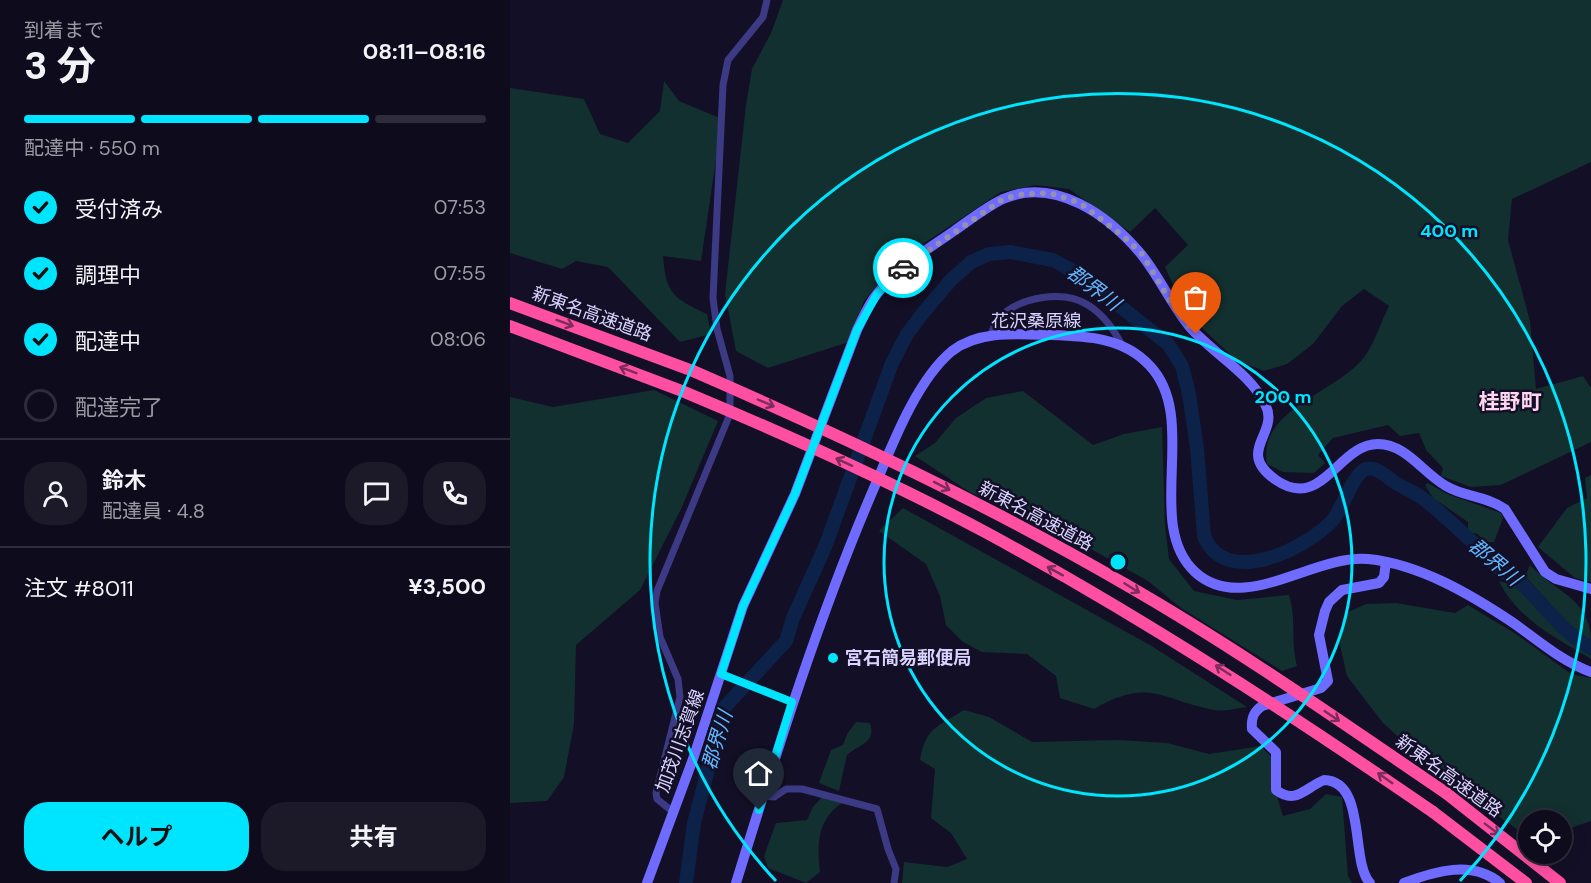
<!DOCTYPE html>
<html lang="ja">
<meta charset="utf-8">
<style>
body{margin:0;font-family:"DM Sans","Noto Sans JP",sans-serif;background:#1c1929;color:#f1f3f6;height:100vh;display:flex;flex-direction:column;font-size:22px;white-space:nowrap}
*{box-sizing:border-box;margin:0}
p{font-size:20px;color:#9b9ba3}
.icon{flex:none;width:33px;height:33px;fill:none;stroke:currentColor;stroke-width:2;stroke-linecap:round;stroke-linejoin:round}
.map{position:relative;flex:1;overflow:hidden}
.panel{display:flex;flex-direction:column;background:#0e0b1c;width:510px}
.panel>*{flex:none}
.controls{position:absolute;left:1008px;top:810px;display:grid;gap:12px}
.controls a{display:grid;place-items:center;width:54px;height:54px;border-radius:50%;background:#0e0b1c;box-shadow:0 3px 15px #0003,0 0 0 2px #2e2b3b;font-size:30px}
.pin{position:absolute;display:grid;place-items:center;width:51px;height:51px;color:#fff;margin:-62px -26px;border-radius:50% 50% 50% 0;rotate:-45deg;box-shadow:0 0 6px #0007}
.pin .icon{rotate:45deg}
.courier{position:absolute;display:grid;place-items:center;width:60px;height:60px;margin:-30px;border:4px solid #00e5ff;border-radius:50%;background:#fff;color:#222;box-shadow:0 2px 8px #0007}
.headline em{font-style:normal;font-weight:700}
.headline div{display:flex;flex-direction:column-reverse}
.headline{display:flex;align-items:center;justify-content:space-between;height:102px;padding:0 24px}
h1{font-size:39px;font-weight:700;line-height:45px}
.bar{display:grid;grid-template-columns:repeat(4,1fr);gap:9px 6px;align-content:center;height:72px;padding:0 24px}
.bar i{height:8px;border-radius:4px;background:#2e2b3b}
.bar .current{background:#00e5ff}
.bar p{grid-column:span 4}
.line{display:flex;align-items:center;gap:15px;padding:0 24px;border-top:2px solid #2e2b3b}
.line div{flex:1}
.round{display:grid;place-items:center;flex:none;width:63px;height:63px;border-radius:24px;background:#1c1929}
ol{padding:0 24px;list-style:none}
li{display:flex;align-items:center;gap:18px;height:66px}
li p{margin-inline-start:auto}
li .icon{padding:6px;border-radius:50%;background:#00e5ff;color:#111;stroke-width:4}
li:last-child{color:#9b9ba3}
li i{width:33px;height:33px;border:3px solid #2e2b3b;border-radius:50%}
.action{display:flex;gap:12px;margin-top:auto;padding:12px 24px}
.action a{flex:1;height:69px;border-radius:24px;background:#00e5ff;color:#111;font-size:24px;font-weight:700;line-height:69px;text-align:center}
.action a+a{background:#1c1929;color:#f1f3f6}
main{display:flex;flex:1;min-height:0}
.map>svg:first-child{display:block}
</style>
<main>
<section class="panel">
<div class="headline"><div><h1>3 分</h1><p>到着まで</p></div><em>08:11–08:16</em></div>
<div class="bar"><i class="current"></i><i class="current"></i><i class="current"></i><i></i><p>配達中 · 550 m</p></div>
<ol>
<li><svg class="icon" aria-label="check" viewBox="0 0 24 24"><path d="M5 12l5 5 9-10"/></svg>受付済み<p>07:53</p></li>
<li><svg class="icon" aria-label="check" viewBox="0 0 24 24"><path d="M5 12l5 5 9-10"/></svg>調理中<p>07:55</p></li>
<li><svg class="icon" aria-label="check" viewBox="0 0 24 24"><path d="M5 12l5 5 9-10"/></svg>配達中<p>08:06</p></li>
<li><i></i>配達完了</li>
</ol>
<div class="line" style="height:108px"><a class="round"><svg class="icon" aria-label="person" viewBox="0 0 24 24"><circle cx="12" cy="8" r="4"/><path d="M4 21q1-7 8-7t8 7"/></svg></a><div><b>鈴木</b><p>配達員 · 4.8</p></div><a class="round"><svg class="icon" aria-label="chat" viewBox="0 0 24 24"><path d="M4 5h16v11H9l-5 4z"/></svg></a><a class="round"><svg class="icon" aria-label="phone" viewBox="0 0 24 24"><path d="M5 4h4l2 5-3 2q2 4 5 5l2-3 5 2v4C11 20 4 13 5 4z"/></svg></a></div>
<div class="line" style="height:78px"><div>注文 #8011</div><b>¥3,500</b></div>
<div class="action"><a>ヘルプ</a><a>共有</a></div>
</section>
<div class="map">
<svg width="1081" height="883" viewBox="0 0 1081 883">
<rect width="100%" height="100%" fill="#130f26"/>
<path fill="#12302f" d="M273,0H1081V162L1002,199L998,240L1020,321L1026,389L1073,376L1081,388V442L991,485L961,487L931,476L933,468L916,450L909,433L890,436L878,425L823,438L808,455L815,463L804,473L773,472L757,464C747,408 828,393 855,356C865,342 871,322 879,306L854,289L832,306L803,344L777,364L754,371L725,359L694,330L669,298L655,267L678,245L645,208L620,232L559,189L526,185L491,192L407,248L377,273L354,301L339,342L258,368L226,351L215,294L236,105L242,69L261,33Z
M154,81L169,101L212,119L191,261L153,256C156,294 163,298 197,314L201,334L170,342L98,267L66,261L52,269L0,253V88L74,99L90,134L118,143L150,111Z
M144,390L208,421L171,509L130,590L66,645L64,724L54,777L37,801L0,803V397L43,407Z
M513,391L583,445L614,434L652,427L655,525L659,559L684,591L727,600L779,595C787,622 780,638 787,666L772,671L671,608L638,581L522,516L461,493L405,456L425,443L446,418L476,398Z
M1081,475V582L1065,578L1028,547L1057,508L1077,498L1075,478Z
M918,483L937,494L991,513L993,518L984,542H974L968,534L958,532V522L923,498L915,485Z
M393,508L640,645L737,707C727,708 714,712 704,710C650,700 640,677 584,709L550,698L546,676L517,654L472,652L453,642L436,625L430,596L416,564L369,531Z
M1020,565C1044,591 1081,599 1081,641L1048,620L1037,600L1015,576Z
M989,581L1004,585L1051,633L1081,651V659C1046,638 1007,619 989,581Z
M886,603L945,613L958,605L1006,634L1061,674L1081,678V821L1052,831V820H1018V837L930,775L873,723L837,676L830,645L834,614L856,604Z
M454,710L479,717L522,742L608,740L657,743L699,754L751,746L768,764L766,793L773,816L800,809L816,794L832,797L838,876L842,883H392L394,862L437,867L457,859L441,833L421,818L425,769L410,760C416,727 427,727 454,710Z
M346,722L360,723C366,743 350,744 337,755L329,791L309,783L321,750L333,745L337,734Z
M312,797L332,803C307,820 307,844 310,872L296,883L258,868L254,856L266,823L297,820L303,807Z"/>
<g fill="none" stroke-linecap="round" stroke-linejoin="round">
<path stroke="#0c2248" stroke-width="14" d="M176,883L184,823L214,708L276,641L283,618L315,547L382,363L397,334L417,308L441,280L461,262L479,254L500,252L543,260L570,275L658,344L672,366L679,394L687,448L694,536C716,589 795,549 822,521C833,508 844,472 856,469C866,466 876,476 884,482C894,488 906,493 915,500C935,516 954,534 973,552C979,558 985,566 992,571C998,576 1006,578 1011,583C1035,605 1052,633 1081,648"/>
<path stroke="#3d3a85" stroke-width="7" d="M480,336C483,331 484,324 488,319C508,297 553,289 578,305C595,316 604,330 613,347
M211,674L282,702
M253,796L264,797L276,789H292L367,809L378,849L386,869L384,883
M162,811L147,799L146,793L170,697L168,679L150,637L145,603L147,591L220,414V376L207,329L203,298L213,85L218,60L253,17L257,0"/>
<path stroke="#6f6bff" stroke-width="10" d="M137,883L183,759L233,606L285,494L347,330C353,318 358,305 367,294C387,267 417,250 444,231C460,220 476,207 493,199C545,176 599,216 631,254C649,276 661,304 679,326C702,353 739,372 755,404C771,433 724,451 766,480C812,512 828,444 868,444C896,444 913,473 936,486C954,497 977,496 995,509L1035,572L1046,579L1081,589
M226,883C268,747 310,612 367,481C384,440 408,379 442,351C469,330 509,334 540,335C576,336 614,337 640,366C690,419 633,524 685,572C733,616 803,554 858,559C909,564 960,594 1002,622C1028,640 1051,661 1081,672
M860,883C840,862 857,781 814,780C795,788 786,805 766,790V752L742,729C741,719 743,712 752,706L811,688L818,681L809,635L815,611L819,602L832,590L869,583L874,577L876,562
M894,883C925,871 962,860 990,883"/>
<path stroke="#ff4fa3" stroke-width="12" d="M0,303L183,371
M0,326L172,391
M936,793L1050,883
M923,812L1016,883"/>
<path stroke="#ff4fa3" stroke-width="12" d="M183,371C330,435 475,503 613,583C725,647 830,721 936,793
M172,391C275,434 378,480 477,533C632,617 778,712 923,812"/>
</g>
<defs><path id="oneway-shaft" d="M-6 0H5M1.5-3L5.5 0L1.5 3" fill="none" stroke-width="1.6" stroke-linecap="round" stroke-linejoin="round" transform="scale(1.5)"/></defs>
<g stroke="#7d2c5e">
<use href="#oneway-shaft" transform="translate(55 323) rotate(20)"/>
<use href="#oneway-shaft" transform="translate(118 370) rotate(-159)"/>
<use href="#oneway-shaft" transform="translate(256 403) rotate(23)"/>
<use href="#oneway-shaft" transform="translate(334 462) rotate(-155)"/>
<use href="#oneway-shaft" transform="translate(432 486) rotate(27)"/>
<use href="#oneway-shaft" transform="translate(545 571) rotate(-151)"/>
<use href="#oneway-shaft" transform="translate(622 588) rotate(32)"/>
<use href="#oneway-shaft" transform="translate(713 670) rotate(-147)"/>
<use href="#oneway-shaft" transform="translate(822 716) rotate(34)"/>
<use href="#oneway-shaft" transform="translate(875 778) rotate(-145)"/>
<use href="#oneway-shaft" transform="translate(982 829) rotate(37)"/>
</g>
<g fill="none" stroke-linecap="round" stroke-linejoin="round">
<path stroke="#948fb3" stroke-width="6" stroke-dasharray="0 10.8" d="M393,268L493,199L513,194L540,193L570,203L613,236L632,254L663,306L686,334"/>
<path stroke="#00e5ff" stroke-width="8" d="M249,810L282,702L211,674L233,606L285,494L347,330L367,294L393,268"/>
</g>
<g fill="none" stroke="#00e5ff" stroke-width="3">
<circle cx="608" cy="562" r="234"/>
<path d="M266 881A468 468 0 1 1 950 881"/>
</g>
<circle fill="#00e5ff" stroke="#130f26" stroke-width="2" cx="323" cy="658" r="6"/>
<g text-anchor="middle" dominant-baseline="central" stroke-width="5" stroke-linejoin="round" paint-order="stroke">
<g font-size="18" fill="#d9d4ff" stroke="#130f26">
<text transform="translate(82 314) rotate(20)">新東名高速道路</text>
<text x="526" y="321">花沢桑原線</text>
<text transform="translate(526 516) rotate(28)">新東名高速道路</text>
<text transform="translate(170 741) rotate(-70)">加茂川志賀線</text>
<text transform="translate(939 776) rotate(36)">新東名高速道路</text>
</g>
<g font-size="18" font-weight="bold" fill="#d9d4ff" stroke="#130f26" text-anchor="start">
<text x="335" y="658">宮石簡易郵便局</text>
</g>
<g font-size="20" font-style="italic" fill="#62b6ff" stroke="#130f26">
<text transform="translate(584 288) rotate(37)">郡界川</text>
<text transform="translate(985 562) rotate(40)">郡界川</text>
<text transform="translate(207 740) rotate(-73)">郡界川</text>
</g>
<g font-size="21" font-weight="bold" fill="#ffd6f0" stroke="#130f26">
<text x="1000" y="402">桂野町</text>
</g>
</g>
<circle cx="608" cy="562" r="9" fill="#00e5ff" stroke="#130f26" stroke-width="3"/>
<g font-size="18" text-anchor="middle" font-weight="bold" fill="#00e5ff" stroke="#130f26" stroke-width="5" stroke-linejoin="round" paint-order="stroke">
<text x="939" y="237">400 m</text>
<text x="773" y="403">200 m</text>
</g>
</svg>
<div class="controls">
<a><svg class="icon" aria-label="locate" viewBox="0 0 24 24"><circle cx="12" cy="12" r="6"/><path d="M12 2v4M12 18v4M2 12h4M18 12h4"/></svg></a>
</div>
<div class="pin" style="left:686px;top:334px;background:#ea580c"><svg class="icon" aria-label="bag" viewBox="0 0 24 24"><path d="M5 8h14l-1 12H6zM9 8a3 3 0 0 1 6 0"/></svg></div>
<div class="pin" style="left:249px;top:810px;background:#1f2937"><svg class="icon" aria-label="home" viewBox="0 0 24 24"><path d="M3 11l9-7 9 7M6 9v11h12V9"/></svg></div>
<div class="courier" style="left:393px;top:268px"><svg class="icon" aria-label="car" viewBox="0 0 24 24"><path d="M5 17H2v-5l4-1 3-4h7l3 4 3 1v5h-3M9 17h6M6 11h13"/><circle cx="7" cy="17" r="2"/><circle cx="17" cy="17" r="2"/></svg></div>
</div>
</main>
